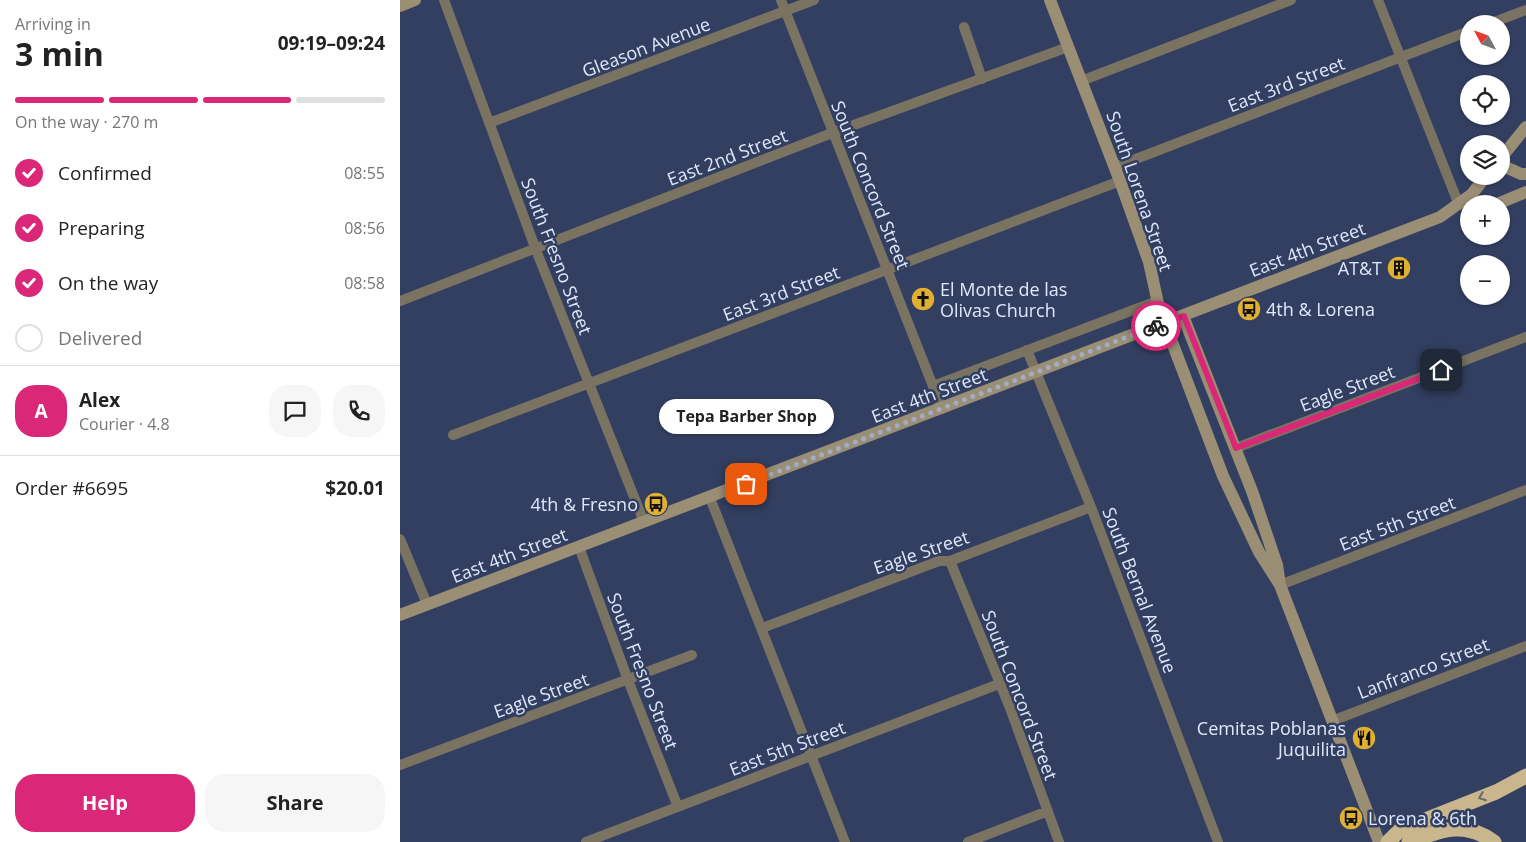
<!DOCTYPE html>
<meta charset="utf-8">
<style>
body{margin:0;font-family:"Open Sans",sans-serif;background:#f6f6f6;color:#222;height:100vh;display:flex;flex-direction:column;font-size:19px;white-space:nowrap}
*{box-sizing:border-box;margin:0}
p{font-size:16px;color:#767676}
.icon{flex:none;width:28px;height:28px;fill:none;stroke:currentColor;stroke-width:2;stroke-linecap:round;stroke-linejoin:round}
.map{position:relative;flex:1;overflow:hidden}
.details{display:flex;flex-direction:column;background:#fff;width:400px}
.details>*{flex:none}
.needle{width:32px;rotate:311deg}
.controls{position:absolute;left:1060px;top:15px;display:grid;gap:10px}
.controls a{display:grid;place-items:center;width:50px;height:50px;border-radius:50%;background:#fff;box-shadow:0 1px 4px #0004;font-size:25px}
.pin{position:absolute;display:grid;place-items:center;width:42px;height:42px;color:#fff;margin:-21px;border-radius:10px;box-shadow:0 2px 8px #0006}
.courier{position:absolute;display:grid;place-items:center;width:50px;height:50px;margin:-25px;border:4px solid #db2777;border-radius:50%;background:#fff;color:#222;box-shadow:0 1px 6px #0007}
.bubble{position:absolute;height:35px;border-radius:18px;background:#fff;box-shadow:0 1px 4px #0004;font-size:16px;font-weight:700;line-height:35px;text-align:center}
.summary em{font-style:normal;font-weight:700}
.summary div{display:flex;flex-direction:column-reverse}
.summary{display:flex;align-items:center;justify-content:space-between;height:85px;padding:0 15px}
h1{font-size:32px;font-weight:700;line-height:38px}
.bar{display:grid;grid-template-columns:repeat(4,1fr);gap:8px 5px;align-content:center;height:60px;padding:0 15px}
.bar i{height:6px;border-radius:4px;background:#e0e0e0}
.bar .on{background:#db2777}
.bar p{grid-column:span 4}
.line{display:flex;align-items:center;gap:12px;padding:0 15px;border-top:1px solid #e0e0e0}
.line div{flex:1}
.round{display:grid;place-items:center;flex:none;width:52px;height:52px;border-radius:20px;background:#f6f6f6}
ol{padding:0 15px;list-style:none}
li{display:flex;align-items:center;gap:15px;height:55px}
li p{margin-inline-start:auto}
li .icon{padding:5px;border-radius:50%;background:#db2777;color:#fff;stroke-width:4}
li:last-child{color:#767676}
li i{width:28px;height:28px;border:2px solid #e0e0e0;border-radius:50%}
.primary-button{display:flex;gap:10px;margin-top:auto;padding:10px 15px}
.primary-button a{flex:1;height:58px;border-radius:20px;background:#db2777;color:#fff;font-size:20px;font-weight:700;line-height:58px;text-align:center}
.primary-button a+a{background:#f6f6f6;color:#222}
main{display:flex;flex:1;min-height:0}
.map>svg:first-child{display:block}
</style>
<main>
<section class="details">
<div class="summary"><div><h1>3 min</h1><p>Arriving in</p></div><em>09:19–09:24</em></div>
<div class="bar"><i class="on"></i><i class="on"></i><i class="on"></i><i></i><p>On the way · 270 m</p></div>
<ol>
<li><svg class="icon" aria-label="check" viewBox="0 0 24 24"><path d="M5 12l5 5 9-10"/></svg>Confirmed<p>08:55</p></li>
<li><svg class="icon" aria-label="check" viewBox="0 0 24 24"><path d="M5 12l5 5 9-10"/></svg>Preparing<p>08:56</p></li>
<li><svg class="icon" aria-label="check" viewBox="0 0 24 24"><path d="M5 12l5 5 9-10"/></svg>On the way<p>08:58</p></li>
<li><i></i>Delivered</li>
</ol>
<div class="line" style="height:90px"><b class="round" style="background:#db2777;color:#fff">A</b><div><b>Alex</b><p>Courier · 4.8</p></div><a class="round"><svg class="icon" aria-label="chat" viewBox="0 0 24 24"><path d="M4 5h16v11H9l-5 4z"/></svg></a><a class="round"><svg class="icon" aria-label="phone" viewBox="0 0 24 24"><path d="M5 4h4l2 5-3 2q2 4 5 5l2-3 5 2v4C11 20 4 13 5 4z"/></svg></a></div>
<div class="line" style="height:65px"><div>Order #6695</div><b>$20.01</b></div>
<div class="primary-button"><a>Help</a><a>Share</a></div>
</section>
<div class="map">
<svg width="1126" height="842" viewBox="0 0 1126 842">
<rect width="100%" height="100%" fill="#323f60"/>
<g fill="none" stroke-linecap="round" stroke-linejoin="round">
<path stroke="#7a7362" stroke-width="10" d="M44,0L136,250L244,522
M381,0L542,409
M978,0L1059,205
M1089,24L1126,10
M564,27L582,79
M681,81L891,0
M89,123L414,0
M715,167L1069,31
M0,301L432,133L668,47
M627,350L691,507L818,842
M533,386L757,301
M53,435L720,181
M836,448L1126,337
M310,498L445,842
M0,539L27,604
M179,547L228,680L278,807
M550,561L610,708L659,842
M880,585L1126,490
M362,628L539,561H550L691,507
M932,721L1126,646
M0,765L292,655
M186,842L599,684
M568,842L648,811"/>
<path stroke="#9a8e74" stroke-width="12" d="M650,0L720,181L749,262L759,308L823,476L859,552L880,585
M0,6L15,0
M1101,158L1126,127
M1101,165L1121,174H1126
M1097,204L1126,192
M783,316L852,491L877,565L880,585L979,842
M0,615L1040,217L1072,194L1086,176"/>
<path stroke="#c9b68d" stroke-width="15" d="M988,842L1000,830L1096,792L1126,776
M1009,842C1041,830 1064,820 1094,842"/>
</g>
<defs><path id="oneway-chevron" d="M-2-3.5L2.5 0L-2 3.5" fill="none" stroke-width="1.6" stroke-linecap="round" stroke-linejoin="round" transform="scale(1.25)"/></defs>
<use stroke="#676970" href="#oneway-chevron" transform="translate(1082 797) rotate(159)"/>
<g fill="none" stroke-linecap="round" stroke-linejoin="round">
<path stroke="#a2acc5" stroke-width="5" stroke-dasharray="0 9" d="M346,484L756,326"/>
<path stroke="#db2777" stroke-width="6" d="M756,326L784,316L836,448L1041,370"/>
</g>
<defs>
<g id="building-disc" transform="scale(1.25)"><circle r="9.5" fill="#e0b034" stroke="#323f60"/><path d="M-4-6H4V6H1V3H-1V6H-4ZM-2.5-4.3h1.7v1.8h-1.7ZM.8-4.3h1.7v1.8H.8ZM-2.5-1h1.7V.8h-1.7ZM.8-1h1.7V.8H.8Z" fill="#111"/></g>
<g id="church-disc" transform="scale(1.25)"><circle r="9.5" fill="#e0b034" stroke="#323f60"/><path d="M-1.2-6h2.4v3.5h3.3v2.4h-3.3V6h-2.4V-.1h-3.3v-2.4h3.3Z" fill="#111"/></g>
<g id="bus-disc" transform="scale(1.25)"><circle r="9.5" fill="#e0b034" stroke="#323f60"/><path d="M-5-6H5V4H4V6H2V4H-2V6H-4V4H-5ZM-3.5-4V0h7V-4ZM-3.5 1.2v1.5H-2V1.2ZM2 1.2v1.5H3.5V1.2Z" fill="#111"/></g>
<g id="restaurant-disc" transform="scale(1.25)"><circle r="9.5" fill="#e0b034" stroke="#323f60"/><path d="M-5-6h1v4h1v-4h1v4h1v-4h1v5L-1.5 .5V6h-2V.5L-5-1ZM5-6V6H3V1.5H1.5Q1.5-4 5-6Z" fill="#111"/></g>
</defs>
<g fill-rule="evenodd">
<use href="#building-disc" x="999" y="268"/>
<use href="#church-disc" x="523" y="299"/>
<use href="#bus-disc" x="849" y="309"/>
<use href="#bus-disc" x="256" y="504"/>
<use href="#restaurant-disc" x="964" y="738"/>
<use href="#bus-disc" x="951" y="818"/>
</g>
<g text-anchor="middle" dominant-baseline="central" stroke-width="5" stroke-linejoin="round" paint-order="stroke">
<g font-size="18" fill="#dee7fb" stroke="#323f60">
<text transform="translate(246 47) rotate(-21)">Gleason Avenue</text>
<text transform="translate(886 84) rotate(-21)">East 3rd Street</text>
<text transform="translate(327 157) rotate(-21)">East 2nd Street</text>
<text transform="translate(471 185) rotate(68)">South Concord Street</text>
<text transform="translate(740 191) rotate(71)">South Lorena Street</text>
<text transform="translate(907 249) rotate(-21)">East 4th Street</text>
<text transform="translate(157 256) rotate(69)">South Fresno Street</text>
<text transform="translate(381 293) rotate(-21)">East 3rd Street</text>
<text transform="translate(947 388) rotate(-21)">Eagle Street</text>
<text transform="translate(529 395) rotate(-21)">East 4th Street</text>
<text transform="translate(997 523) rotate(-21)">East 5th Street</text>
<text transform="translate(521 552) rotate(-19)">Eagle Street</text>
<text transform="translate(109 555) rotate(-21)">East 4th Street</text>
<text transform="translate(740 590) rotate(69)">South Bernal Avenue</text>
<text transform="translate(1023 668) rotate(-21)">Lanfranco Street</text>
<text transform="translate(243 671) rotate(69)">South Fresno Street</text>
<text transform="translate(141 695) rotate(-20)">Eagle Street</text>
<text transform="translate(620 695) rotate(69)">South Concord Street</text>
<text transform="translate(387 748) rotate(-21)">East 5th Street</text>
</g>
<g font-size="18" fill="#dee7fb" stroke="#323f60" text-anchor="end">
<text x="982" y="268">AT&amp;T</text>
<text x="540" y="289" text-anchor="start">El Monte de las<tspan x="540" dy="21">Olivas Church</tspan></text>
<text x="866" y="309" text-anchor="start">4th &amp; Lorena</text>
<text x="238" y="504">4th &amp; Fresno</text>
<text x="946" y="728">Cemitas Poblanas<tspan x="946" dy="21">Juquilita</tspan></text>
<text x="968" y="818" text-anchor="start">Lorena &amp; 6th</text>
</g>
</g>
</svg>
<div class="controls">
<a><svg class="needle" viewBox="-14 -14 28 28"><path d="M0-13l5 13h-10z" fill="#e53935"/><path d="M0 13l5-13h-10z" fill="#767676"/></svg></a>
<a><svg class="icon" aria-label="locate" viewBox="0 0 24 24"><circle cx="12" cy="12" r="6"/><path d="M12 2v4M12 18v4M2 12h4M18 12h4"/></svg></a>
<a><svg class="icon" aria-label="layers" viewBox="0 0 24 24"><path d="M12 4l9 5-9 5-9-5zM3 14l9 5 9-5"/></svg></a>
<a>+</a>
<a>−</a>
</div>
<div class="pin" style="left:346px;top:484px;background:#ea580c"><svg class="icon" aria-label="bag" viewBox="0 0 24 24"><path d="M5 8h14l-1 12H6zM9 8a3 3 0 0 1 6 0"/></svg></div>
<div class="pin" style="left:1041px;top:370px;background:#1f2937"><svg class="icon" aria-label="home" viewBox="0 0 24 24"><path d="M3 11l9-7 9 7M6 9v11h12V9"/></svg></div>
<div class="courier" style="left:756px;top:326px"><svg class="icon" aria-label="bike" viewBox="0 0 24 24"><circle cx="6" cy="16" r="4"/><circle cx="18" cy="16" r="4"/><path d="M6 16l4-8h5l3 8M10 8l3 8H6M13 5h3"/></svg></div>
<div class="bubble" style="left:259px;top:399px;width:175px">Tepa Barber Shop</div>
</div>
</main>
